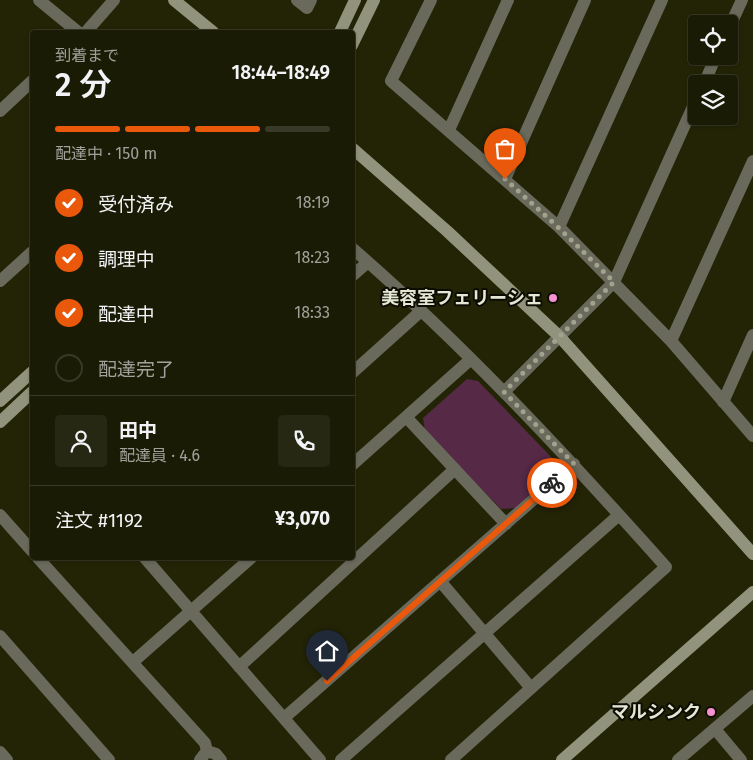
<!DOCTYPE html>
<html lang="ja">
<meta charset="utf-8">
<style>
body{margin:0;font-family:"Fira Sans","Noto Sans JP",sans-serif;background:#272813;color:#f1f3f6;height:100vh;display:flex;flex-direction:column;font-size:19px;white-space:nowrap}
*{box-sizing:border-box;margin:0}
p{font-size:16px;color:#9fa19a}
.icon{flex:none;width:28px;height:28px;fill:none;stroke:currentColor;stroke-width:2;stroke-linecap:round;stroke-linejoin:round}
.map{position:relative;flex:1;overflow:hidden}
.side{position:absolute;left:30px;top:30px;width:325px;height:530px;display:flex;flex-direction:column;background:#1a1b04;border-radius:5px;box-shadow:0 1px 4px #0004,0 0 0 1px #383926}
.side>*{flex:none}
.tools{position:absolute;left:688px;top:15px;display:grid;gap:10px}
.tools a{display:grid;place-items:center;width:50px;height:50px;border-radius:5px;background:#1a1b04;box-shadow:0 1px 4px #0004,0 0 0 1px #383926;font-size:25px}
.pin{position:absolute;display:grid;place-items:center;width:42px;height:42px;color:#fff;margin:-51px -21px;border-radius:50% 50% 50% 0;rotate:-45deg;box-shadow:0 0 5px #0007}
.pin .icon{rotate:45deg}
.courier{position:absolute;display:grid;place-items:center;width:50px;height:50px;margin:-25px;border:4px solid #ea580c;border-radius:50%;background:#fff;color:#222;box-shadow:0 1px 6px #0007}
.headline em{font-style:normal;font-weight:600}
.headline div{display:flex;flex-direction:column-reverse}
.headline{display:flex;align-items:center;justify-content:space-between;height:85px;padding:0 25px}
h1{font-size:32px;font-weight:600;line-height:38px}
.bar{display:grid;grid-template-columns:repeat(4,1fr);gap:8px 5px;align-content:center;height:60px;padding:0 25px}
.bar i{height:6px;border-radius:4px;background:#383926}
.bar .current{background:#ea580c}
.bar p{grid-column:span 4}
.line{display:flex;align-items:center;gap:12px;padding:0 25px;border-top:1px solid #383926}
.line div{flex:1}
.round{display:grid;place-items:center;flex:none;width:52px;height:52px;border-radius:5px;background:#272813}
ol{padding:0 25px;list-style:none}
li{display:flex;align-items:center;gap:15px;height:55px}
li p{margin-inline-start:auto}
li .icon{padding:5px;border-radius:50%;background:#ea580c;color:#fff;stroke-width:4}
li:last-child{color:#9fa19a}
li i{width:28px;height:28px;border:2px solid #383926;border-radius:50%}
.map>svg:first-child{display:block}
</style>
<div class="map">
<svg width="753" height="760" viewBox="0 0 753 760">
<rect width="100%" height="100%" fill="#232406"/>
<path fill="#562946" d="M467,379L478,381L556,462L554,472L515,508L501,509L425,431L423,418Z"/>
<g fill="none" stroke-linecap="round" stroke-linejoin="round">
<path stroke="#696a5c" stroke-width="12" d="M39,0L78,32
M297,0L307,8L311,0
M431,0L391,81L559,227L671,341L753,436
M729,28L742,0
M86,32L114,0
M704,84L716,56
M0,111L32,81
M449,130L508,0
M505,179L585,0
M559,227L662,0
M352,248C465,346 567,456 666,567L451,760
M352,276L368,262
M0,281L32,252
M671,341L753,161
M352,373L421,311
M504,392L614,282L696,100
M723,402L753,335
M407,418L506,524
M352,465L471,359
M0,515L32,551
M38,558L205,743L207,751L200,760
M145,558L320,760
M440,581L531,688
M0,636L109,760
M133,662L251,558
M239,667L455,469
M284,718L574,464
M715,729L741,760
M207,751L216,754L221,760
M0,752L7,760
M341,760L619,515
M678,760L753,696"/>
<path stroke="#91937c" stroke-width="12" d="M174,0L213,32
M340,32L355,0
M352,45L374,0
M352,148L447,231L560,337L753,554
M0,401L32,372
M0,422L32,392
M562,760L753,592"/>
</g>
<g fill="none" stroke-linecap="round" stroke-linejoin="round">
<path stroke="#a1a38d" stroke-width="5" stroke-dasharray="0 9" d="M505,179L559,228L614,282L504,392L574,464L552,483"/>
<path stroke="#ea580c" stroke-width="6" d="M327,681L552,483"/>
</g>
<g fill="#f590d1" stroke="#0c0c03" stroke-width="2">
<circle cx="553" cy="298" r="5"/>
<circle cx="711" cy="712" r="5"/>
</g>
<g text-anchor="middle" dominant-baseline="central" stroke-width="4" stroke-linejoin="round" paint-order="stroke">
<g font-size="18" font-weight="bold" fill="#e5e7d5" stroke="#0c0c03" text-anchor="end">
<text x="543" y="298">美容室フェリーシェ</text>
<text x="701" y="712">マルシンク</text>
</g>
</g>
</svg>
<div class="tools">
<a><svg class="icon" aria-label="locate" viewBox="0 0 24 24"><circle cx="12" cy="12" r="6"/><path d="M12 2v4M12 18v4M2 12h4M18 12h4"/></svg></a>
<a><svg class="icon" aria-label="layers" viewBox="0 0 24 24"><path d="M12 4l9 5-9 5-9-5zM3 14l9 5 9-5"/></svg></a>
</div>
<div class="pin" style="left:505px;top:179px;background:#ea580c"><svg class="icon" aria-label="bag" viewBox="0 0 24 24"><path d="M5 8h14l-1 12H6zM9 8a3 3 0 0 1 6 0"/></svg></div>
<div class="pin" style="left:327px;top:681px;background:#1f2937"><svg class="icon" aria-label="home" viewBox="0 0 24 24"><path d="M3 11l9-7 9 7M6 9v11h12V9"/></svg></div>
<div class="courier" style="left:552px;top:483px"><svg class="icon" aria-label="bike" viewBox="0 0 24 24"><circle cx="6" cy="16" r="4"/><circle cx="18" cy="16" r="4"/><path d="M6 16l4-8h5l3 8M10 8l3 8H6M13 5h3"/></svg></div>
<section class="side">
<div class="headline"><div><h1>2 分</h1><p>到着まで</p></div><em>18:44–18:49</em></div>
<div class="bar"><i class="current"></i><i class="current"></i><i class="current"></i><i></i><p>配達中 · 150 m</p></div>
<ol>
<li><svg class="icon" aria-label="check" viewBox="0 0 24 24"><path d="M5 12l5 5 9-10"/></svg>受付済み<p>18:19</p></li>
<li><svg class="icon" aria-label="check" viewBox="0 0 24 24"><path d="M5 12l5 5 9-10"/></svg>調理中<p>18:23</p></li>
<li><svg class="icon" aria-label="check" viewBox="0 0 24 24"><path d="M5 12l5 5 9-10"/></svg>配達中<p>18:33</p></li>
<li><i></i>配達完了</li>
</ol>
<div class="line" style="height:90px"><a class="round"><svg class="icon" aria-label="person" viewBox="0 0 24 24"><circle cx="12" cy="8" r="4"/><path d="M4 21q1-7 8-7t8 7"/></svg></a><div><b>田中</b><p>配達員 · 4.6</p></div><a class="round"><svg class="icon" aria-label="phone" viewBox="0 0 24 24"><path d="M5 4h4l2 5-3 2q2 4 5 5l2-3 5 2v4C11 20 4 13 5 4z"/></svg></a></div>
<div class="line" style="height:65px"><div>注文 #1192</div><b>¥3,070</b></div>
</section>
</div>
